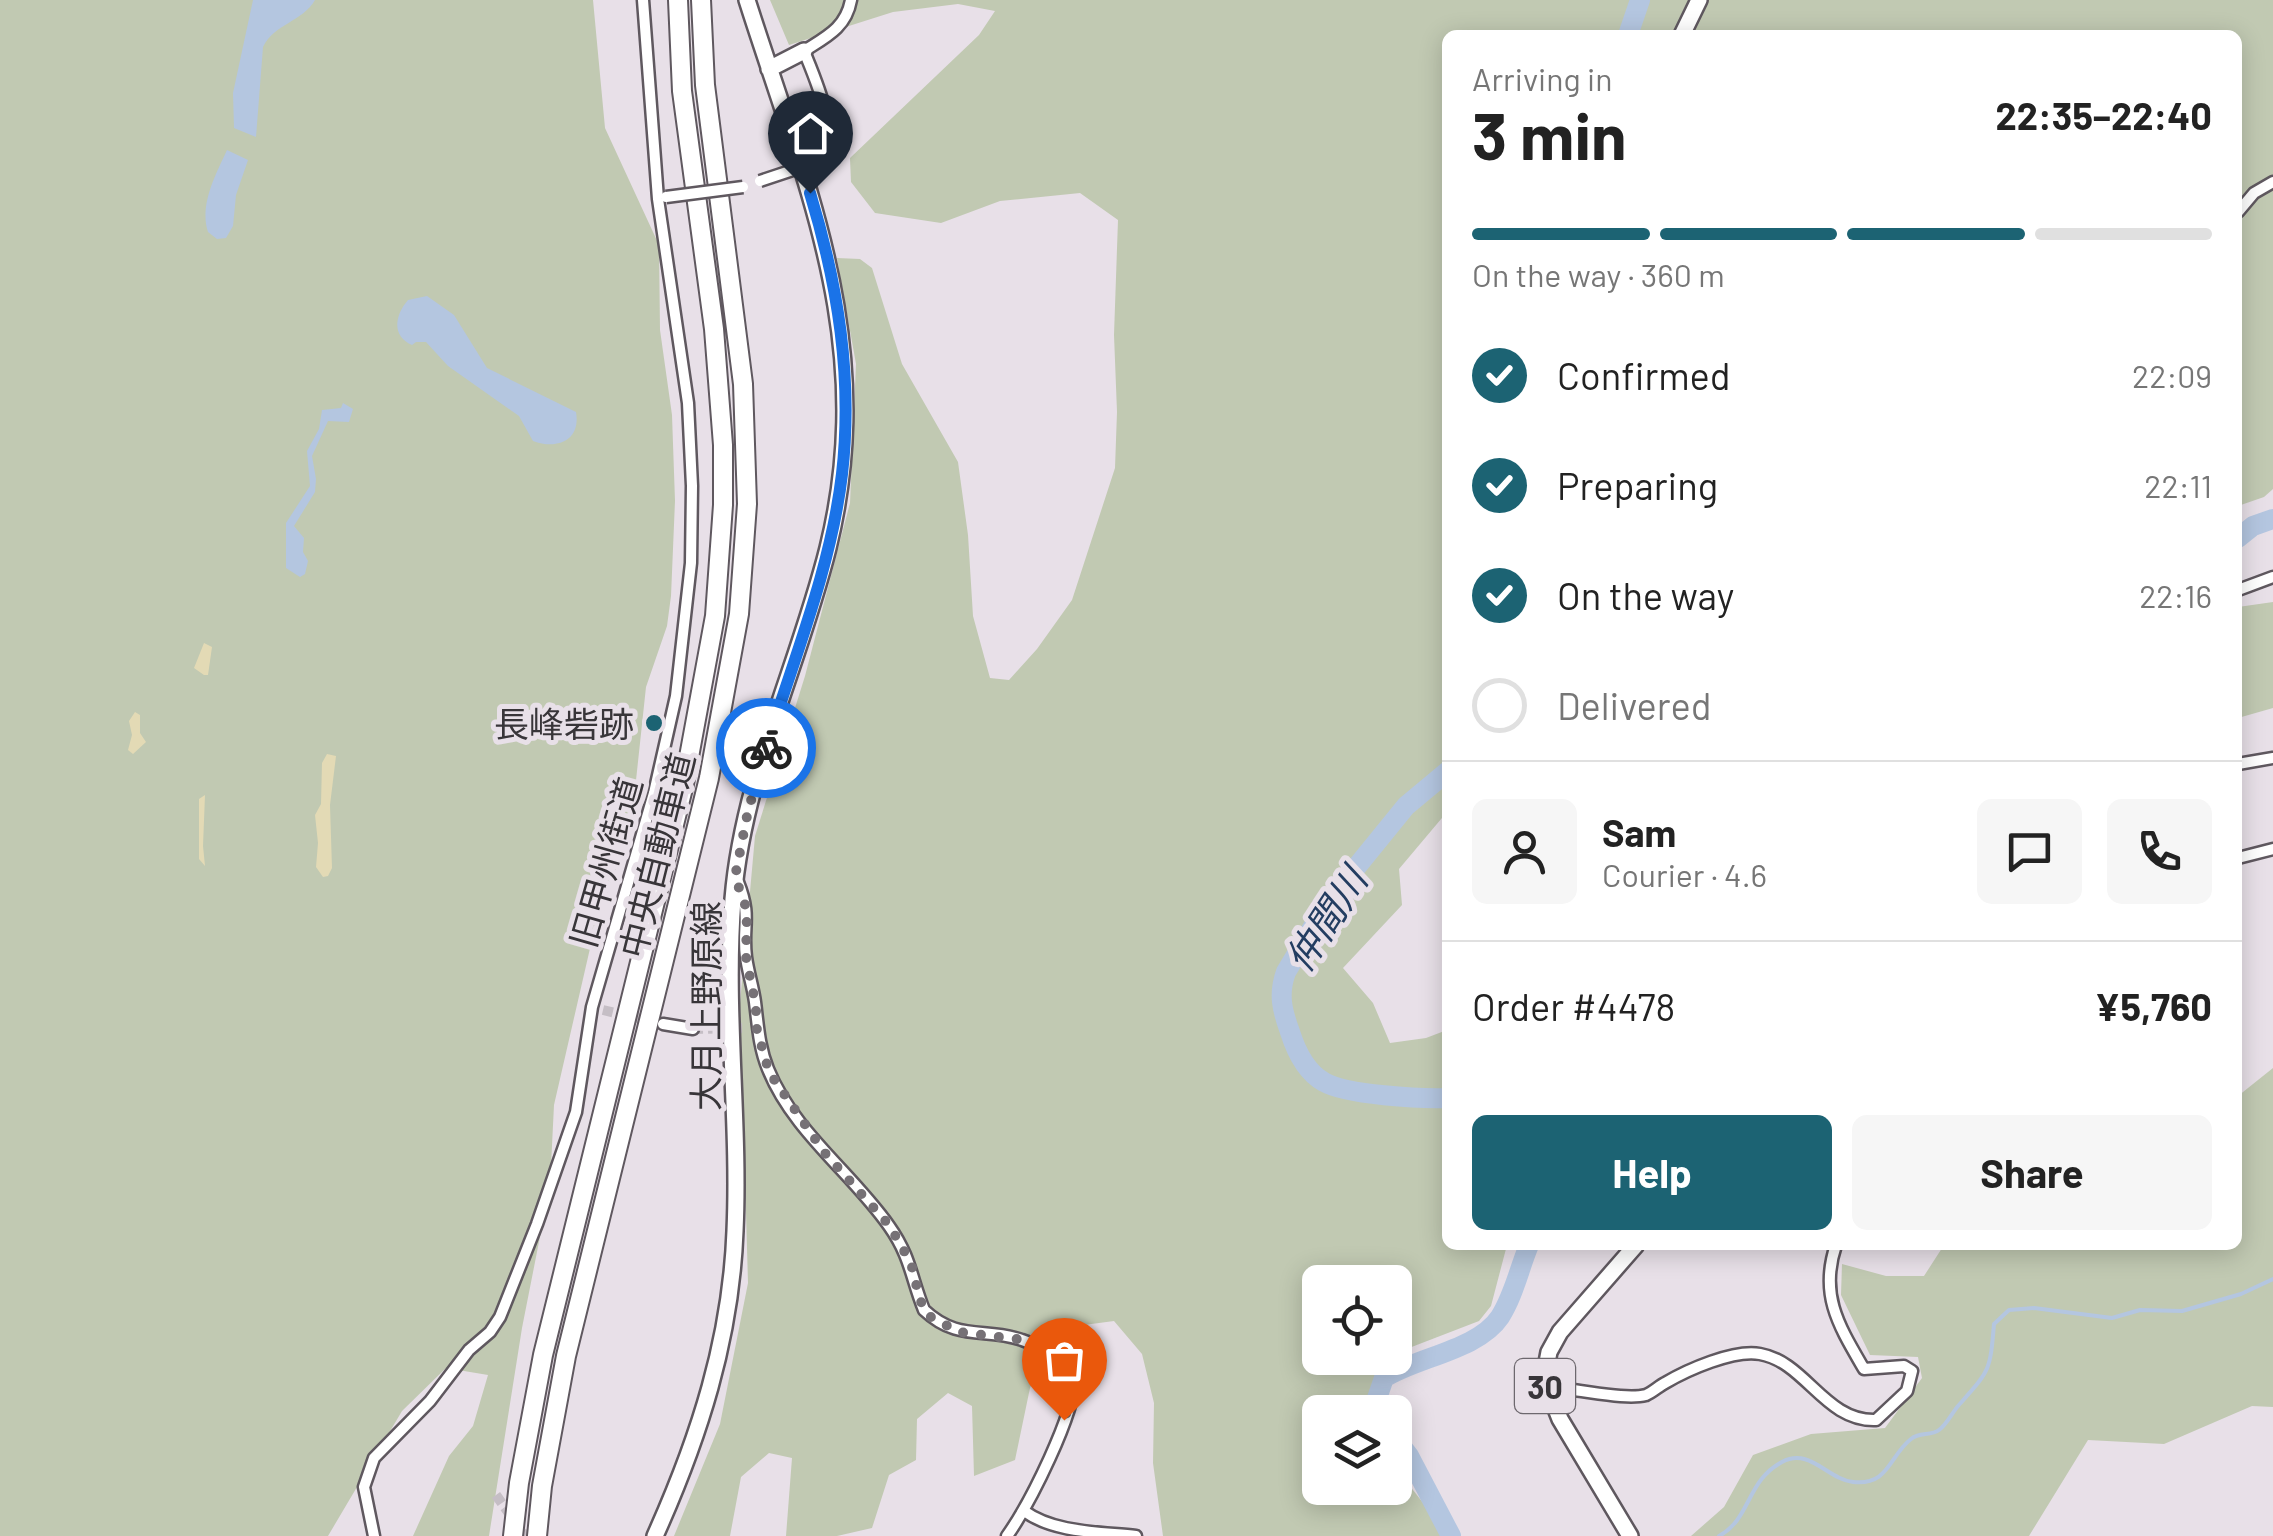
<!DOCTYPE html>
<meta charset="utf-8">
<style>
body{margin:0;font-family:Barlow,"Noto Sans JP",sans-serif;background:#f6f6f6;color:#222;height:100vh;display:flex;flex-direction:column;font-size:38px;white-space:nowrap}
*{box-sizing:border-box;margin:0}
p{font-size:32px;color:#767676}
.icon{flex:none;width:55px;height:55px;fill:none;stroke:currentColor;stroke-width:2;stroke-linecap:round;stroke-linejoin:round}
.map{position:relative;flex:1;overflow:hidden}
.drawer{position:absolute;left:1442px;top:30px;width:800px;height:1220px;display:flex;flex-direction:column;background:#fff;border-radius:15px;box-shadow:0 5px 25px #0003}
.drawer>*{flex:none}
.buttons{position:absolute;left:1302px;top:1265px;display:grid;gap:20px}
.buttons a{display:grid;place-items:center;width:110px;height:110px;border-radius:15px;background:#fff;box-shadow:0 5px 25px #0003;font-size:50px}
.pin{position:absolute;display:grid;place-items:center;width:85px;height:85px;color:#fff;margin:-102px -42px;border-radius:50% 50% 50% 0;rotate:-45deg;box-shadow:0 0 10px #0007}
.pin .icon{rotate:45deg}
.courier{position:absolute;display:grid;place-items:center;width:100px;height:100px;margin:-50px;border:8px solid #1a73e8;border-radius:50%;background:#fff;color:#222;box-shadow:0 2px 12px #0007}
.head em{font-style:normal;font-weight:700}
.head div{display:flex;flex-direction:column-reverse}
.head{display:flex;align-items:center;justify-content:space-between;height:170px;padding:0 30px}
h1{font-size:65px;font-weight:700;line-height:75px}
.bar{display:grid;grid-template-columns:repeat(4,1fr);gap:15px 10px;align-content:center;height:120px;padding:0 30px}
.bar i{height:12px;border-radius:8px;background:#e0e0e0}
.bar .on{background:#1c6373}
.bar p{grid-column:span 4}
.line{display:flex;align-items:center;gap:25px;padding:0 30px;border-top:2px solid #e0e0e0}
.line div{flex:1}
.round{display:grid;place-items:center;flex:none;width:105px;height:105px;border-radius:15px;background:#f6f6f6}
ol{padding:0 30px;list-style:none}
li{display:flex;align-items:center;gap:30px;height:110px}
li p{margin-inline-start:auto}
li .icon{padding:10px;border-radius:50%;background:#1c6373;color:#fff;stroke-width:4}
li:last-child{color:#767676}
li i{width:55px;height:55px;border:5px solid #e0e0e0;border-radius:50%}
.cta{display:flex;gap:20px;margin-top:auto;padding:20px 30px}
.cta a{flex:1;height:115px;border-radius:15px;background:#1c6373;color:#fff;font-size:40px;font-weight:700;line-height:115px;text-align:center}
.cta a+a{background:#f6f6f6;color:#222}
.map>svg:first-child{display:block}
</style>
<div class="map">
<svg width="2273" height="1536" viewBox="0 0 2273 1536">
<rect width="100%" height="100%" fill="#e8e0e8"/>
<path fill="#c1c9b2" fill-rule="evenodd" d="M0,0H593L605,128L659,245L660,330L672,415L675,501L671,596L667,626L646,687L631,827L594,931L554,1105L550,1186L522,1328L489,1536H413L449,1456L473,1426L488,1375L446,1368L402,1411L328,1536H0Z
M770,0H2273V489L2264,497L2238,506V35H1448L1447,812L1399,869L1402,905L1343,968L1373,1003L1390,1043L1426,1038L1447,1030L1448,1245H1507L1491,1306L1479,1321L1409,1348L1372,1412H1320V1488H1395V1467L1449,1536H1163L1153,1463L1154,1403L1142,1354L1114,1321L1054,1329L1030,1388L1015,1460L974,1476L972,1406L948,1393L917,1419L916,1460L889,1475L872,1528L837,1536H786L792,1458L769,1453L741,1477L730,1536H674L720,1424L748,1283L740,1003L755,836L805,676L850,503L856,364L837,258L860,259L872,268L902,364L958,462L968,535L973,616L990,678L1009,680L1037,649L1072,600L1115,468L1117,412L1114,335L1118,220L1080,193L1000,201L941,223L875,213L851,182L850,158L979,35L995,11L958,4L893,12L789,45ZM1320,1282H1395V1358H1320Z
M2273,602V708L2238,718V607Z
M2273,1068V1407L2252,1406L2164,1444L2088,1440L2029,1536H1691L1724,1507L1753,1455L1811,1434L1885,1428L1922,1378L1918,1357L1870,1355L1841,1295L1842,1264L1886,1276H1924L1944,1245H2238V1096Z"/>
<path fill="#e3dab5" d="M204,643L212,647L208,675H204L194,668Z
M135,712L140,715V733L146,742L133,754L128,750L132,735L129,721Z
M327,754L336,756L330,805L332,868L328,876L323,877L316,867L318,843L315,815L321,804L322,763Z
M205,795L203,846L205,866L199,859V799Z"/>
<path fill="#b4c6e0" d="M253,0H315C302,22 274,24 263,47L256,137L234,128L233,93Z
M227,150L248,160L236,195L233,226L226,238L217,239L208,232C199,205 216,174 227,150Z
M427,296L454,315L487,368L576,412C581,441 557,450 533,441L519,416L448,366L426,342H416L412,345C391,336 395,315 408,300Z
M343,403L353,409L349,422L328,421L312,456L316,479L315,492L294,526L304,538L303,552L308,561L305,574L300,577L286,568V523L310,486L307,451L319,429L322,410L341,408Z"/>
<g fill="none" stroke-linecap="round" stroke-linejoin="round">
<path stroke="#b4c6e0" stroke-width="4" d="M1719,1536C1751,1519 1746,1481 1782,1462C1810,1447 1827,1479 1853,1482C1889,1486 1889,1456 1911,1439C1919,1432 1931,1436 1939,1430C1947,1424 1952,1413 1958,1406C1990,1370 1990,1372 1994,1324L2009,1310L2034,1308L2112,1318L2140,1310L2182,1311L2241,1294L2273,1279"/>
<path stroke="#b4c6e0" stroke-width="20" d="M1628,35L1640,0
M2238,538L2253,526L2273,519
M1448,771L1406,806L1328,902L1286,972C1278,994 1282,1010 1290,1032C1296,1051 1306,1072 1324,1082C1346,1095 1421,1099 1448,1098
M1380,1412L1375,1404L1384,1378C1417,1357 1478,1350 1500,1317C1514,1295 1519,1269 1529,1245
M1395,1438L1409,1456L1451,1536"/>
<path stroke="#c5bec5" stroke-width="10" stroke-dasharray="10 5" stroke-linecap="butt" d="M603,1010L663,1024
M693,1029L742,1028
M496,1495L525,1536"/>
<g stroke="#5f585f" stroke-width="15">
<path id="street" d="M820,161C843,140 814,76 804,51C826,37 846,28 851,0
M2238,212L2254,193L2273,182
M2238,590L2273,577
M2238,764L2273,758
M2238,858L2273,849
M738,882C752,917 742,926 746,957C748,972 753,987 755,1002C758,1026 759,1047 768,1069C793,1131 852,1173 889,1226C911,1257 911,1278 924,1310C958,1342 985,1327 1022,1340C1041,1346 1062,1362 1075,1376C1076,1413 1029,1505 1007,1536
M663,1024L693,1029
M1546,1388C1573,1387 1623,1401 1646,1395C1653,1392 1659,1386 1665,1383C1687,1370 1734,1349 1760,1354C1806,1362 1825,1422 1876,1420L1907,1391L1912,1371L1904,1366L1864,1369C1839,1326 1819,1295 1836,1245
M1024,1511C1054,1533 1100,1532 1136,1536
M374,1536L364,1487L374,1458L430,1401L469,1350L490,1332L500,1317L537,1224L576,1112L592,1007L654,793L676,696L691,563L692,486L688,403L658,199L643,0"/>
</g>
<g stroke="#5f585f" stroke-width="20">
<path id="primary" d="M1682,35L1699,0
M769,69L804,51
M655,1536C699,1438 731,1339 735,1231C740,1120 724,1010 733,899C743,777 799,665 828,548C878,344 807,189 747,0
M1630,1536L1560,1419L1544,1378L1549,1352L1560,1332L1636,1245"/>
</g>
<g stroke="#5f585f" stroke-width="22">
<path id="highway" d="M513,1536L519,1483L543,1355L684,784L715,616L723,505V445L714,329L682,91L678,0
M537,1536L542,1486L566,1356L709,778L739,614L747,504L743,384L705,85L701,0"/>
</g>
<use href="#street" stroke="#fff" stroke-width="10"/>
<use href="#primary" stroke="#fff" stroke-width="15"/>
<use href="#highway" stroke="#fff" stroke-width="18"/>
<g stroke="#5f585f" stroke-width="15" stroke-linecap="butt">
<path id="street-bridge" d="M760,181L820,161
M666,197L743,187"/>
</g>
<use href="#street-bridge" stroke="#fff" stroke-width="10"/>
</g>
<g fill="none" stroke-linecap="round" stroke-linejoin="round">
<path stroke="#767176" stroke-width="10" stroke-dasharray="0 18" d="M766,748L748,811L735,877L747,910L746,957L756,1007V1026L769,1072L824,1152L889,1225L911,1263L920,1300L929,1316L959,1332L1024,1340L1071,1371L1075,1386L1064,1420"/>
<path stroke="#1a73e8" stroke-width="12" d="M766,748C794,658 831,568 842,474C853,378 838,285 810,193"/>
</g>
<circle fill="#1c6373" stroke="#e8e0e8" stroke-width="4" cx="654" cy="723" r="10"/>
<g text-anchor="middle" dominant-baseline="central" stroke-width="10" stroke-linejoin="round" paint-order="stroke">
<rect fill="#e8e0e8" stroke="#6d686e" stroke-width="2.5" x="1515" y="1359" width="60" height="54" rx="8"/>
<g font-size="32" font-weight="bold" fill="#383539">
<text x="1545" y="1386">30</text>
</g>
<g font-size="35" fill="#383539" stroke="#e8e0e8" text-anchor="end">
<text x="634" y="723">長峰砦跡</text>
</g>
<g font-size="35" fill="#383539" stroke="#e8e0e8">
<text transform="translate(656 855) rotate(-76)">中央自動車道</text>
<text transform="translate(605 862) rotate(-74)">旧甲州街道</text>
<text transform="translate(705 1006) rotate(-90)">大月上野原線</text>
</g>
<g font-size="38" font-style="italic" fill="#233d61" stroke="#e8e0e8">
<text transform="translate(1325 919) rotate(-57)">仲間川</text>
</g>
</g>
</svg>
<div class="buttons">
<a><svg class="icon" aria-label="locate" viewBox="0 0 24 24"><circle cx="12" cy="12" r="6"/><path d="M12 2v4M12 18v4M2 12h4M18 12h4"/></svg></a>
<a><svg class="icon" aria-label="layers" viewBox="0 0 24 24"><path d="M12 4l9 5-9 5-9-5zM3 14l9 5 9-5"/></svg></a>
</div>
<div class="pin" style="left:1064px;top:1420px;background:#ea580c"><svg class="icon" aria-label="bag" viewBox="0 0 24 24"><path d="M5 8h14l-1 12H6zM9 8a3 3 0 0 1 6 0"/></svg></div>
<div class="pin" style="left:810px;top:193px;background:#1f2937"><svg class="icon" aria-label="home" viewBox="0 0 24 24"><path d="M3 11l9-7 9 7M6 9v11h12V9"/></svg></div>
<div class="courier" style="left:766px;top:748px"><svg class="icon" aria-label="bike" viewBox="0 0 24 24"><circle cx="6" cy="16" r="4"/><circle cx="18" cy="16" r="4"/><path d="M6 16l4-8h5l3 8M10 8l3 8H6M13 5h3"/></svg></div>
<section class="drawer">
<div class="head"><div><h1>3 min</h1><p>Arriving in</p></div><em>22:35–22:40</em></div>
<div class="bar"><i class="on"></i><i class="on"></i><i class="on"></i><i></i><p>On the way · 360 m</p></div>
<ol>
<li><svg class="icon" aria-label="check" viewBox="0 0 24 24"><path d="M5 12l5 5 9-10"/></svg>Confirmed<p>22:09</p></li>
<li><svg class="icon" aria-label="check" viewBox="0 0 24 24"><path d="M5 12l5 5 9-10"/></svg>Preparing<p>22:11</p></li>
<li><svg class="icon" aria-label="check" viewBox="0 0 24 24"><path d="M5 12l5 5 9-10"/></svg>On the way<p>22:16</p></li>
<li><i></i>Delivered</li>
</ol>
<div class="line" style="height:180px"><a class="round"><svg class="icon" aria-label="person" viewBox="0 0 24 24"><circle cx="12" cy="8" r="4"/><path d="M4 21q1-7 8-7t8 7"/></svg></a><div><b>Sam</b><p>Courier · 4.6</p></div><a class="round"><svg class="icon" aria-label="chat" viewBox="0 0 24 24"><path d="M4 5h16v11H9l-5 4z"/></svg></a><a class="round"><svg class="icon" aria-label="phone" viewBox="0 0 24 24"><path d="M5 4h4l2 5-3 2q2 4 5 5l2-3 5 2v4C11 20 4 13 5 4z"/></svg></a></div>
<div class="line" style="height:130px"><div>Order #4478</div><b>¥5,760</b></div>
<div class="cta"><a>Help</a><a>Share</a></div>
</section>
</div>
